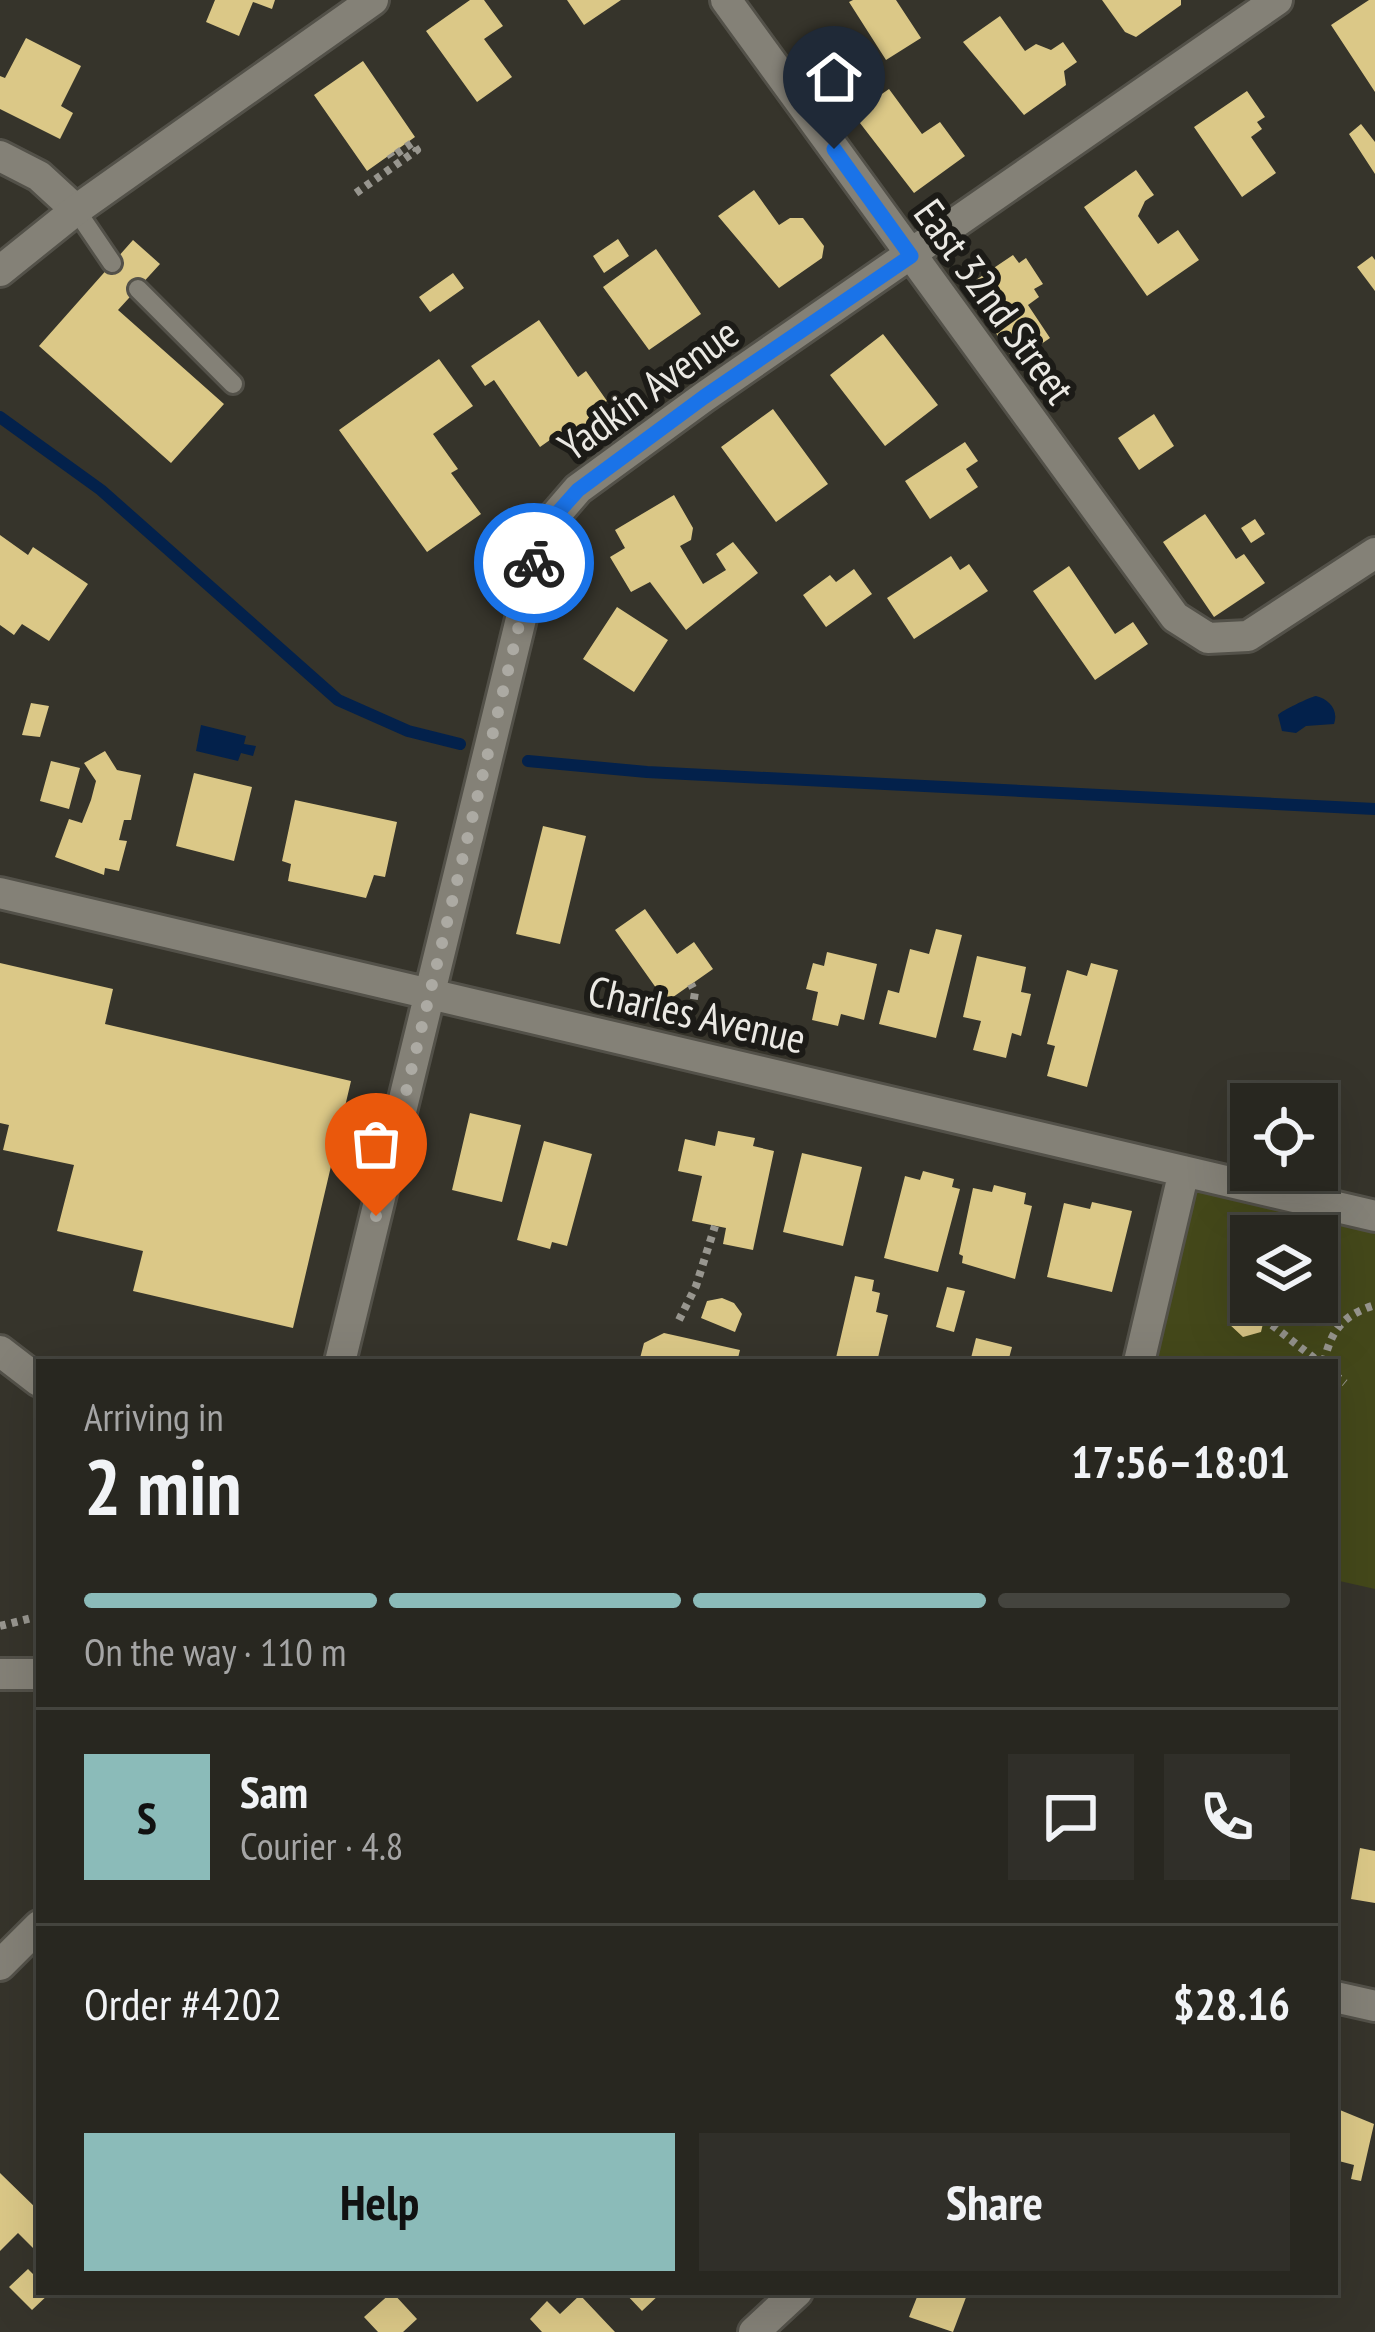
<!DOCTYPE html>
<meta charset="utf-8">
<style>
body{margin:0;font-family:"PT Sans Narrow",sans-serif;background:#302f29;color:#f1f3f6;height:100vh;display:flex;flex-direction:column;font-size:45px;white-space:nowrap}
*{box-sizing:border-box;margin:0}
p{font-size:39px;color:#a5a5a5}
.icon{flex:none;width:66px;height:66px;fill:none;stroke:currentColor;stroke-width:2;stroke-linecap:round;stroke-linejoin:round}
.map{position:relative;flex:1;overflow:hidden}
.drawer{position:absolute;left:36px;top:1359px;width:1302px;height:936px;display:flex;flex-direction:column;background:#282720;border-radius:0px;box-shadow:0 12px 48px #0002,0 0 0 3px #44443e}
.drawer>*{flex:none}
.fabs{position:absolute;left:1230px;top:1083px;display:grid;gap:24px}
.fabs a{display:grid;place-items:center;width:108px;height:108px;border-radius:0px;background:#282720;box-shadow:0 12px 48px #0002,0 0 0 3px #44443e;font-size:60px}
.pin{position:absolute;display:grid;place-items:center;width:102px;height:102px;color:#fff;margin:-123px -51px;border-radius:50% 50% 50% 0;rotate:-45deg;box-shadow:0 0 12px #0007}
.pin .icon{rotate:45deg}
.courier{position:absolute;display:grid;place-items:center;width:120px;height:120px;margin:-60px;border:9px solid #1a73e8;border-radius:50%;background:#fff;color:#222;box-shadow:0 3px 15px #0007}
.head em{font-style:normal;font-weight:800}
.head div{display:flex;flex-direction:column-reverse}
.head{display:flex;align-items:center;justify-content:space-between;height:204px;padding:0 48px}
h1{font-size:78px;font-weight:800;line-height:90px}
.bar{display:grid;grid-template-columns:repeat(4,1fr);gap:18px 12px;align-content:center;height:144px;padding:0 48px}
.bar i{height:15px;border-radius:9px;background:#44443e}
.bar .on{background:#8bbbb9}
.bar p{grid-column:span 4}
.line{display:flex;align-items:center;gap:30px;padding:0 48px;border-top:3px solid #44443e}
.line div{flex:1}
.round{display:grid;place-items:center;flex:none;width:126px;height:126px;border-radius:0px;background:#302f29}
.button{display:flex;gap:24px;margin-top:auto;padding:24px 48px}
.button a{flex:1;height:138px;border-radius:0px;background:#8bbbb9;color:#111;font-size:48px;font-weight:800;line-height:138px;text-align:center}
.button a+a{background:#302f29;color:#f1f3f6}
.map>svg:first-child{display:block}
</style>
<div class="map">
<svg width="1375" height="2332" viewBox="0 0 1375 2332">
<rect width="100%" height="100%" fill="#36342b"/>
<path fill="#44481a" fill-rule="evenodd" d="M1188,1178L1375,1223V1589L1335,1580V1362H1143ZM1251,1236H1317V1302H1251Z"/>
<path fill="#03214b" d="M1316,696C1329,699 1339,710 1334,724L1306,726L1296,733L1282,731L1278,715C1281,711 1310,697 1316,696Z
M201,725L246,736L244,744L256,746L253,756L241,753L238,761L196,751Z"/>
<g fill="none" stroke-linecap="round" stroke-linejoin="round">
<path stroke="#03214b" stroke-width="12" d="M0,417L101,490L338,700L408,731L460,744
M528,761L647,772L1375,809"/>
</g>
<path fill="#dbc887" d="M215,0H275L272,9L253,2L239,36L206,22Z
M470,0H484L503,26L484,39L512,77L477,102L426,31Z
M567,0H621L584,25Z
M853,0H896L921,38L886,60L849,2Z
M1102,0H1181V5L1136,37L1125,32Z
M1369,0H1375V92L1331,25Z
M1000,16L1025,51L1036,44L1051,50L1063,42L1077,62L1064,71L1066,85L1024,115L963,42Z
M26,38L81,66L61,106L73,113L60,139L0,109V76L5,78Z
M363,61L415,137L367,171L314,95Z
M889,89L922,134L940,122L965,156L914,193L853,114Z
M1247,91L1265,117L1257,122L1262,129L1251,137L1276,173L1242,197L1194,127Z
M1361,124L1375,142V174L1349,134Z
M1136,170L1154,195L1145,201L1138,216L1158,244L1178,230L1199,260L1147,296L1084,207Z
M754,190L779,225L790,218H803L824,246L822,258L779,288L718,216Z
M618,239L629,256L604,273L593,256Z
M133,240L160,264L118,310L224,404L171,463L39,346Z
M656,249L701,314L649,350L603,287Z
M1013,255L1019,263L1026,258L1043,284L1034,289L1039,297L1028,305L1050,338L1015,362L970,294L974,291L970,284Z
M1372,256L1375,260V291L1357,267Z
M453,273L464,288L430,312L419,297Z
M539,320L578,377L586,371L607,401L601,405L607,414L563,444L557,435L540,447L494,380L485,386L471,366Z
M883,334L938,405L885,446L830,375Z
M439,359L473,406L433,434L458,469L451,473L481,514L427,552L339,430Z
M773,409L828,484L776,522L721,447Z
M1154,414L1174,446L1139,470L1118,438Z
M965,442L978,461L966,469L978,487L930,519L905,481Z
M674,495L693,528L691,540L680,546L703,584L726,570L716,554L733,542L758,573L686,630L650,582L631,592L610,557L625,548L615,530Z
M1205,514L1236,559L1244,554L1265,583L1214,617L1163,542Z
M1255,519L1265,534L1251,543L1241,528Z
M0,535L28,555L33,547L88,584L49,641L22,624L14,635L0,625Z
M951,556L960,570L969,564L988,591L914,639L887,598Z
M1069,566L1115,634L1133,622L1148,644L1095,680L1033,591Z
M854,569L872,594L826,627L803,595L830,575L836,582Z
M617,607L668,640L634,692L583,659Z
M31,703L49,706L40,737L22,735Z
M105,751L117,770L141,775L131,820H124L119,840L127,841L119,871L105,868L104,875L55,857L69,819L82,823L91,800L96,781L84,763Z
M51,761L80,768L69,809L40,801Z
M194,773L252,787L234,861L176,846Z
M295,800L397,822L385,877L374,875L366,898L288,881L291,864L282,861Z
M543,826L586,836L560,944L516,934Z
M645,909L677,954L694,942L713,969L666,1002L615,930Z
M936,929L962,935L936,1038L879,1024L888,990L899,993L910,949L929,954Z
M827,952L877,964L864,1020L841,1014L838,1026L812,1020L818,992L806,989L813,963L824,966Z
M977,956L1026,967L1021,992L1031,994L1021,1036L1012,1033L1006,1058L973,1050L981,1021L963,1017Z
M0,963L113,989L105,1024L351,1081L293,1328L133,1291L143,1251L57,1231L74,1165L3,1150L9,1125L0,1123Z
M1091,963L1118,970L1087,1087L1047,1076L1055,1046L1047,1044L1067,970L1087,976Z
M470,1113L521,1125L502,1202L452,1190Z
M718,1131L755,1138L753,1146L774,1151L753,1250L723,1244L726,1228L692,1221L702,1176L678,1171L685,1139L715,1146Z
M544,1141L592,1154L567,1246L552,1242L550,1249L517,1240Z
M802,1153L862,1167L843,1246L783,1232Z
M923,1171L954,1179L952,1187L960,1189L938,1272L884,1258L905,1176L920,1180Z
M994,1185L1026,1193L1024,1204L1032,1206L1015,1279L962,1263L963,1256L959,1254L973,1188L992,1192Z
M1092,1202L1132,1211L1112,1292L1047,1277L1064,1203L1090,1209Z
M855,1276L874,1280L872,1291L880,1293L876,1312L888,1315L877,1362H835Z
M1251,1283V1302H1268L1261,1332L1243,1337L1228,1323L1236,1286Z
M947,1287L965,1291L954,1332L936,1327Z
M722,1298L734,1303L742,1314L735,1332L701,1318L707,1301Z
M664,1333L740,1350L737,1362H639L644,1343Z
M976,1338L1012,1347L1008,1362H970Z
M1360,1848L1375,1851V1903L1351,1899Z
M1335,2108L1374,2124L1361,2181L1351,2179L1354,2165L1335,2160Z
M0,2173L39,2211V2254L18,2233L0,2251Z
M28,2269L39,2280V2292H51L32,2310L9,2287Z
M392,2292L417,2319L403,2332H378L364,2317Z
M624,2292H662L642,2311Z
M919,2292H968L953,2332L909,2317Z
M580,2295L615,2332H542L530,2319L547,2301L560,2314Z"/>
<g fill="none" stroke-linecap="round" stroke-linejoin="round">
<g stroke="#535149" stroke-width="24">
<path id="service" d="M76,210L112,263
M138,289L233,384"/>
</g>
<g stroke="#535149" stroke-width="36">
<path id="minor" d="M726,0L1175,617L1208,638L1248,636L1375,553
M0,156L39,176L76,210
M0,893L1375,1216
M340,1362L537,553L553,518L578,489L704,397L1277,0
M1139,1362L1184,1171
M0,1965L39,1926
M754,2332L797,2292"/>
</g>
<g stroke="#535149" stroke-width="36">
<path id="tertiary" d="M0,271L76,210L373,0
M0,1351L39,1381
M0,1674H39
M1335,1997L1375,2006"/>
</g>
<path stroke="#98968f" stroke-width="8" stroke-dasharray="6 6" stroke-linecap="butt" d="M356,193L417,150L412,143L392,157L390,154
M690,1023L695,992L691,984
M679,1320L696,1286L715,1226
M1272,1325L1319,1362
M1324,1362C1331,1330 1343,1315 1375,1305
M1335,1375L1345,1383
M0,1626L39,1616"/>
<use href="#service" stroke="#848177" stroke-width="18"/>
<use href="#minor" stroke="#848177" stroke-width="30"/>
<use href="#tertiary" stroke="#848177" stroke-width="30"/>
</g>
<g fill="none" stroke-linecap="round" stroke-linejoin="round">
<path stroke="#acaaa3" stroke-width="12" stroke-dasharray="0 21.6" d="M376,1216L534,563"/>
<path stroke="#1a73e8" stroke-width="15" d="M534,563L553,518L578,490L704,397L911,256L834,149"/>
</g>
<g text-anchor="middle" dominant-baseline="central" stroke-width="12" stroke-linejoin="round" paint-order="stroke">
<g font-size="42" fill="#ebe9e4" stroke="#1c1b17">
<text transform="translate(995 301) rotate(54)">East 32nd Street</text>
<text transform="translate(648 389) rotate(-36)">Yadkin Avenue</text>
<text transform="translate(697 1014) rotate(13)">Charles Avenue</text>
</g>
</g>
</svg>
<div class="fabs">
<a><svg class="icon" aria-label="locate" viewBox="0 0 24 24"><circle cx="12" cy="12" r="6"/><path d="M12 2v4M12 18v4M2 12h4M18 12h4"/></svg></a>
<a><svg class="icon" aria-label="layers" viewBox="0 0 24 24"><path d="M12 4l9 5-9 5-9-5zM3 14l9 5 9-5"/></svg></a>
</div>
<div class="pin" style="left:376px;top:1216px;background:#ea580c"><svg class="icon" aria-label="bag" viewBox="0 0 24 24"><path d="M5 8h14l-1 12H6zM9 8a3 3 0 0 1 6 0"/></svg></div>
<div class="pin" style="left:834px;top:149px;background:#1f2937"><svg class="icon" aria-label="home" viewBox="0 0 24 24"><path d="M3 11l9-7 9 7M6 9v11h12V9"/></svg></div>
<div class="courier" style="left:534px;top:563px"><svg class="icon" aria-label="bike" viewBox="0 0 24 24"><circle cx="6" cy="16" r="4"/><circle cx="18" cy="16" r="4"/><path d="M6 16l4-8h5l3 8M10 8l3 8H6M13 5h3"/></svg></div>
<section class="drawer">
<div class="head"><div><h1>2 min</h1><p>Arriving in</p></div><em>17:56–18:01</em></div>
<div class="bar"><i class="on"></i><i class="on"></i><i class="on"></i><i></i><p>On the way · 110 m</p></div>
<div class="line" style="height:216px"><b class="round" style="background:#8bbbb9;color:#111">S</b><div><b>Sam</b><p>Courier · 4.8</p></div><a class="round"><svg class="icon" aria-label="chat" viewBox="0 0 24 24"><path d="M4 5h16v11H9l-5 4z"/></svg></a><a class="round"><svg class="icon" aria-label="phone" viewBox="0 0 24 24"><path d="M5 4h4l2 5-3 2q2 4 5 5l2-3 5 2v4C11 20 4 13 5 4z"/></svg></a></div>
<div class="line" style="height:156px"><div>Order #4202</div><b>$28.16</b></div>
<div class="button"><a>Help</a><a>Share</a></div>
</section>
</div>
